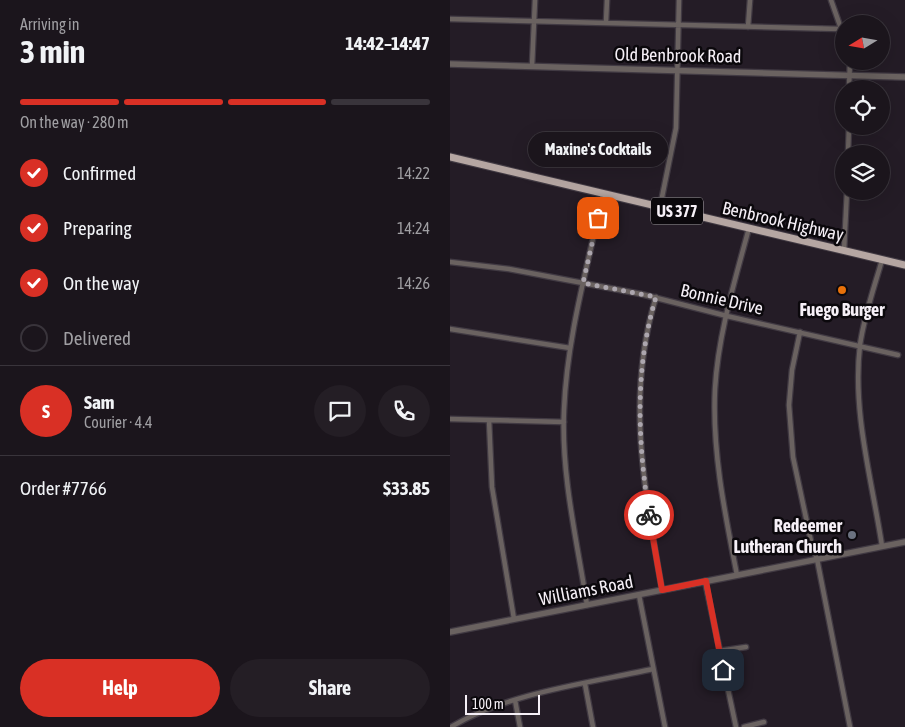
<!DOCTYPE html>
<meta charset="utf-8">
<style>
body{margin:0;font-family:"Asap Condensed",sans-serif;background:#241e25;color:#f1f3f6;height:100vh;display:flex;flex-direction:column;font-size:19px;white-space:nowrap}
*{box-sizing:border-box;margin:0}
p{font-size:16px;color:#a09fa3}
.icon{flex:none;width:28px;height:28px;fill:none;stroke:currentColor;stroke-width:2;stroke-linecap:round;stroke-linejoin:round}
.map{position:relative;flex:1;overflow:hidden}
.sheet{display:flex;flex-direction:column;background:#1b151c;width:450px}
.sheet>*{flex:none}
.needle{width:32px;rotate:259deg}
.tools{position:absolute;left:385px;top:15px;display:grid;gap:10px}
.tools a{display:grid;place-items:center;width:55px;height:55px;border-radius:50%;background:#1b151c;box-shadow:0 5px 20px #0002,0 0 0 1px #39343b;font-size:25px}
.scale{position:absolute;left:15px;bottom:12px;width:75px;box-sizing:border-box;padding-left:5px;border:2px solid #f6f0f7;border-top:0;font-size:14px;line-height:18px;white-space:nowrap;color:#f6f0f7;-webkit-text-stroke:4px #0b080c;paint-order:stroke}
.pin{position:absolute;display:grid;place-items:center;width:42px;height:42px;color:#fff;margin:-21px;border-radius:10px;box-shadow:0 2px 8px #0006}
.courier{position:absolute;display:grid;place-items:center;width:50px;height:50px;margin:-25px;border:4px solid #d93025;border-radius:50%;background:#fff;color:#222;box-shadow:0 1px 6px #0007}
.bubble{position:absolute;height:35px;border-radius:18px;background:#1b151c;box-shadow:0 5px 20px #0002,0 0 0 1px #39343b;font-size:16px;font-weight:700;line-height:35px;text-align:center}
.summary em{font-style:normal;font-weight:700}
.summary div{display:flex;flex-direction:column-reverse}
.summary{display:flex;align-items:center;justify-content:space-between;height:85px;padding:0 20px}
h1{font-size:32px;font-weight:700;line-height:38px}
.bar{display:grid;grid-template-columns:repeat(4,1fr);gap:8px 5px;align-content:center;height:60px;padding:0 20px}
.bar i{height:6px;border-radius:4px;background:#39343b}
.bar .current{background:#d93025}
.bar p{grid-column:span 4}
.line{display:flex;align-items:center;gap:12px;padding:0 20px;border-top:1px solid #39343b}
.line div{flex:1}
.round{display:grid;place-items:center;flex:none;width:52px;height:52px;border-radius:26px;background:#241e25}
ol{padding:0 20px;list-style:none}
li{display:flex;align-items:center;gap:15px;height:55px}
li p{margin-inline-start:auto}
li .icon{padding:5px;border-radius:50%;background:#d93025;color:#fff;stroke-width:4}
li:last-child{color:#a09fa3}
li i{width:28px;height:28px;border:2px solid #39343b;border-radius:50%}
.button{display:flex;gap:10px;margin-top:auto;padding:10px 20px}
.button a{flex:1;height:58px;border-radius:30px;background:#d93025;color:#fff;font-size:20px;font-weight:700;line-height:58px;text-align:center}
.button a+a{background:#241e25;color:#f1f3f6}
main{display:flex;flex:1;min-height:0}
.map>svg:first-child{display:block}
</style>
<main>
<section class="sheet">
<div class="summary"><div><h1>3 min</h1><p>Arriving in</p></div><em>14:42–14:47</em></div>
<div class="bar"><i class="current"></i><i class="current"></i><i class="current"></i><i></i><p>On the way · 280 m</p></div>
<ol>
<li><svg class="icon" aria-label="check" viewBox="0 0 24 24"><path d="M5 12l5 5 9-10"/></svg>Confirmed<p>14:22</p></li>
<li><svg class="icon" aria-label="check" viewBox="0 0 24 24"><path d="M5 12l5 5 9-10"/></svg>Preparing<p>14:24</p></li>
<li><svg class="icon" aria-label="check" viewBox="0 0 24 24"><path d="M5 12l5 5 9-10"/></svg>On the way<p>14:26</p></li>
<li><i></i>Delivered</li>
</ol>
<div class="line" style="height:90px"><b class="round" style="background:#d93025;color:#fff">S</b><div><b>Sam</b><p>Courier · 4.4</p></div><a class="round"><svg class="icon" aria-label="chat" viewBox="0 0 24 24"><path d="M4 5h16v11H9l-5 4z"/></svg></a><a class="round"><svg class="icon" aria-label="phone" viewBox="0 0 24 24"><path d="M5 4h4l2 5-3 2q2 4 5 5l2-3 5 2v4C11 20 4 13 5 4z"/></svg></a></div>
<div class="line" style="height:65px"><div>Order #7766</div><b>$33.85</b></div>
<div class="button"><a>Help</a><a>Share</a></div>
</section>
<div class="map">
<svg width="455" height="727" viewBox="0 0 455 727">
<rect width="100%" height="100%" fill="#241c26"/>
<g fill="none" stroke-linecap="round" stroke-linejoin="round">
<g stroke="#413a43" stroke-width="7">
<path id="minor" d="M381,0L394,37
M0,19L391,29
M156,22L157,0
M298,27L300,0
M82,66L85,0
M399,89L400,61
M398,154L399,126
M210,207L226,128L229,0
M394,251L397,191
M432,260C424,288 414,316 410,345C402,412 422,480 432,546
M0,262L59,269L191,294L277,316L448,355
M206,297C175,398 195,490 212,590
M0,329L120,348
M350,332L342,370L339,405L343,457L362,546L367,559L400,727
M0,419L114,422
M39,420L42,487L64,619
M287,575C275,514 262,452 265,389C268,335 285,280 299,228
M255,581L286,727
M189,595L215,727
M137,605C127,541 111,475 114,410C117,336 138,265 153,194
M269,651L296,647
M135,684L143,727
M65,700L70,727
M1,727C57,693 139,683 203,669
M294,727L314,722"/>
</g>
<g stroke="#413a43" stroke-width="8">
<path id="tertiary" d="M0,64L455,77
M0,632L455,542"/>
</g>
<g stroke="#413a43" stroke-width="9">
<path id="primary" d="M0,157L455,265"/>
</g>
<use href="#minor" stroke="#6a6260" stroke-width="4.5"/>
<use href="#tertiary" stroke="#6a6260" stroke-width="5.5"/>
<use href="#primary" stroke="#b5a6a2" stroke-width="7"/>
</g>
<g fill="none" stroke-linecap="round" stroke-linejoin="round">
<path stroke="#aca6ae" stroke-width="5" stroke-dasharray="0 9" d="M148,218L133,283L206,297C184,370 188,441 199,515"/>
<path stroke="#d93025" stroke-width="6" d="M199,515L212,590L256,581L273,670"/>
</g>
<circle fill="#e8710a" stroke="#0b080c" stroke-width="2" cx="392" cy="290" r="5"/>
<circle fill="#6b7280" stroke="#0b080c" stroke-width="2" cx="402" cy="535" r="5"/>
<g text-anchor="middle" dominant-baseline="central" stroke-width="5" stroke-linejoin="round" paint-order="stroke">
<rect fill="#0b080c" stroke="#b0aab0" stroke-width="1" x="201" y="197.5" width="52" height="27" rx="4"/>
<g font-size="16" font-weight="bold" fill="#f6f0f7">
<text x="227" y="211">US 377</text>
</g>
<g font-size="18" fill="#f6f0f7" stroke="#0b080c">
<text transform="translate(228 55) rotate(1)">Old Benbrook Road</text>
<text transform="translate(333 221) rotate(13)">Benbrook Highway</text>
<text transform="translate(272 299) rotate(13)">Bonnie Drive</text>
<text transform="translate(136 590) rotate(-11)">Williams Road</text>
</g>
<g font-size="18" font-weight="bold" fill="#f6f0f7" stroke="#0b080c">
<text x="392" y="309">Fuego Burger</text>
<text x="392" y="525" text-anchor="end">Redeemer<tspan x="392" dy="21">Lutheran Church</tspan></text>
</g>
</g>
</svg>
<div class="tools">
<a><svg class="needle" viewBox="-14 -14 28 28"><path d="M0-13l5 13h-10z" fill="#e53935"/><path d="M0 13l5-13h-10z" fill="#a09fa3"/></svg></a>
<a><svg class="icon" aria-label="locate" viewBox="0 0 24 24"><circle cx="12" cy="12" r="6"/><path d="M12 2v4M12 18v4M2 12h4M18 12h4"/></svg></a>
<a><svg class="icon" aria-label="layers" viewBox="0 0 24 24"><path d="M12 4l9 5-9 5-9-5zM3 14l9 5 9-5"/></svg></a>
</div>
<div class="scale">100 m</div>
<div class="pin" style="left:148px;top:218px;background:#ea580c"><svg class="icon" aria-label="bag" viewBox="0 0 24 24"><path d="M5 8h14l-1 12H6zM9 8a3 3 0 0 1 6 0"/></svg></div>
<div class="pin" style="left:273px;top:670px;background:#1f2937"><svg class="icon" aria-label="home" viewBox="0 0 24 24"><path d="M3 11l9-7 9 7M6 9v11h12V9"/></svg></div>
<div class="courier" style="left:199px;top:515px"><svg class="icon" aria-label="bike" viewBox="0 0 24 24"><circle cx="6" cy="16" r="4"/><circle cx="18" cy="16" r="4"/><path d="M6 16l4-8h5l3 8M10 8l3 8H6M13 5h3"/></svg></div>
<div class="bubble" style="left:78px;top:132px;width:140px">Maxine's Cocktails</div>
</div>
</main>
